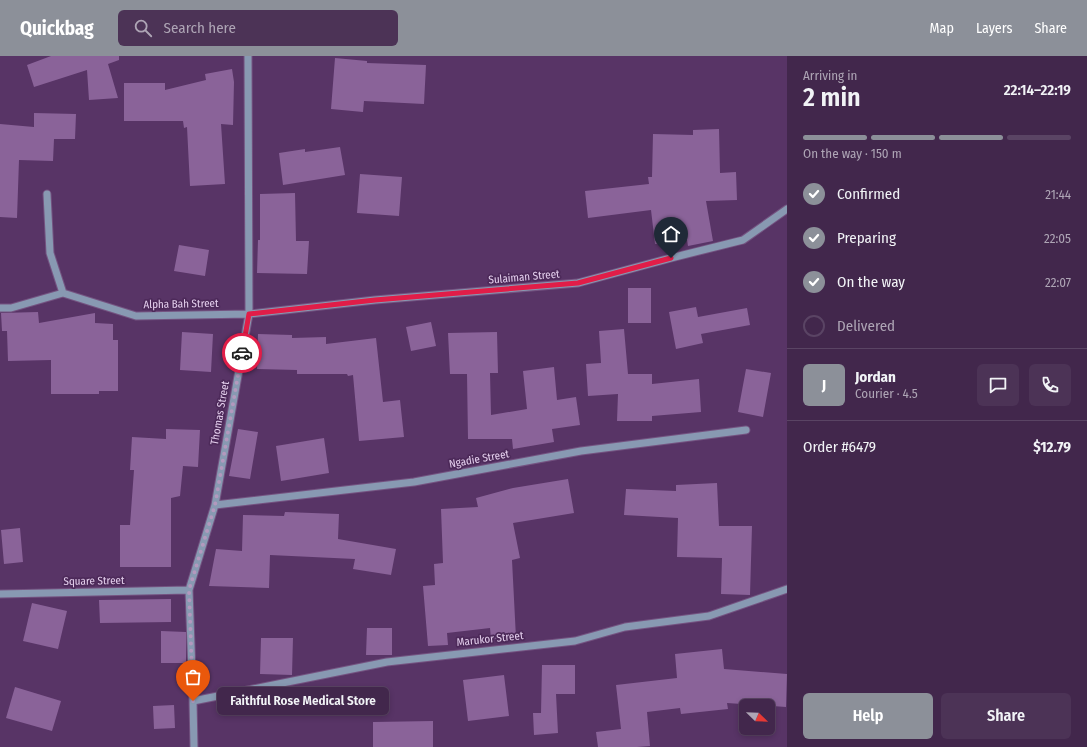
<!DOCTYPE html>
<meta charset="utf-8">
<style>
body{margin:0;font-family:"Fira Sans Condensed",sans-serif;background:#4c3356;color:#f1f3f6;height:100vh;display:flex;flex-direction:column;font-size:15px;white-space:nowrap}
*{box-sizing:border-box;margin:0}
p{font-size:13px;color:#aea5b5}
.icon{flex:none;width:22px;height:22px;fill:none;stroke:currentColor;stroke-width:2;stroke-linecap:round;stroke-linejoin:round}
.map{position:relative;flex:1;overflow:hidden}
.panel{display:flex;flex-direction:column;background:#42274c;width:300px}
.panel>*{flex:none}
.needle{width:26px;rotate:113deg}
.controls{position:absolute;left:739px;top:643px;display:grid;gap:8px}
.controls a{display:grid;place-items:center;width:36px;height:36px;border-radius:6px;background:#42274c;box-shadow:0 2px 6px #0003,0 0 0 1px #5a4464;font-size:20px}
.pin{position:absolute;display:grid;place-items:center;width:34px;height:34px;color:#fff;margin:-41px -17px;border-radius:50% 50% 50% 0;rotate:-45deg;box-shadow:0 0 4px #0007}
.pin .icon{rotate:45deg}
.courier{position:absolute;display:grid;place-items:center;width:40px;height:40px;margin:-20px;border:3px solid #e11d48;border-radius:50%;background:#fff;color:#222;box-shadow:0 1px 5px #0007}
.bubble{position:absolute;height:28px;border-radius:6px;background:#42274c;box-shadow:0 2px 6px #0003,0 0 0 1px #5a4464;font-size:13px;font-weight:600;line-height:28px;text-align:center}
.head em{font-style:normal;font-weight:600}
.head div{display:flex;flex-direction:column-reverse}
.head{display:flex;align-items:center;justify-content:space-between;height:68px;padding:0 16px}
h1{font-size:26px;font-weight:600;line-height:30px}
.bar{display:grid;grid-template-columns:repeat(4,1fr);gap:6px 4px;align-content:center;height:48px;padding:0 16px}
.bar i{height:5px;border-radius:3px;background:#5a4464}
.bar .on{background:#8c9099}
.bar p{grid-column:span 4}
.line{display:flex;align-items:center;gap:10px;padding:0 16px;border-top:1px solid #5a4464}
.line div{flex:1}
.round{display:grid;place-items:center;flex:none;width:42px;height:42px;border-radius:6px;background:#4c3356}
ol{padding:0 16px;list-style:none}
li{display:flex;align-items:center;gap:12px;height:44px}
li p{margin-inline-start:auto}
li .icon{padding:4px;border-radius:50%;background:#8c9099;color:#fff;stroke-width:4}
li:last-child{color:#aea5b5}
li i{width:22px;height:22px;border:2px solid #5a4464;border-radius:50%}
.action{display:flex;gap:8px;margin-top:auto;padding:8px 16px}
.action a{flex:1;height:46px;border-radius:6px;background:#8c9099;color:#fff;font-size:16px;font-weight:600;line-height:46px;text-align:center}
.action a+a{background:#4c3356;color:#f1f3f6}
header{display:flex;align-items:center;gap:24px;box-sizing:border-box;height:56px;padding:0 20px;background:#8c9099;color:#fff}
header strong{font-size:19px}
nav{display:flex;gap:22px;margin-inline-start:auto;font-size:14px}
.search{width:280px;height:36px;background:#4c3356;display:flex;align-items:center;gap:10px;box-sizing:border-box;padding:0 14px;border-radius:6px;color:#aea5b5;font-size:15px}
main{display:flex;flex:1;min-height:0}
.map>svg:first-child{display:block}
</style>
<header>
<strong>Quickbag</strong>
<div class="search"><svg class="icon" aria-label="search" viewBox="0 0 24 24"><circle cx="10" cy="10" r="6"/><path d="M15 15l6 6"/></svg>Search here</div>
<nav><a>Map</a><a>Layers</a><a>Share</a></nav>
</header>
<main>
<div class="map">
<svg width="787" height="691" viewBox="0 0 787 691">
<rect width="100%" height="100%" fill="#583466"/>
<path fill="#8a6399" d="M51,0H119V4L108,8L118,42L89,44L87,14L34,31L27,9Z
M335,2L367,5V7L426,9L424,48L364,45L363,56L331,53Z
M232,13L234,26L233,69L221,68L225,128L190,130L187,71L184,72L183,65H124V27H165V34L206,24L205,18Z
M34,57L76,58L75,83H54L53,105L19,104L17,162L0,161V68L34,71Z
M719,73L720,117L736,116L737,144L706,145L713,185L688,190L687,184L655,188L651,154L588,162L585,135L649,128L648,121H652L653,78L693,79V74Z
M340,91L345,119L283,129L279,97L305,93V96Z
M360,118L402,121L399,160L357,157Z
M295,137L296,185H309L307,218L257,217L258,184H260V138Z
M179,189L209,194L205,220L174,215Z
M628,232H651V267H628Z
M696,251L698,261L747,252L750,269L701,278L703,287L676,293L669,256Z
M38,256L39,267L95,257V267L113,268V284H118V335H99V338H51V304L8,305L7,275H2L1,257Z
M431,266L436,290L411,295L406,271Z
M624,273L628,318H652V328L699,323L701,356L652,360V365H617L618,338L588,340L586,308L601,307L599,275Z
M182,276L213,278L211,316L180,314Z
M497,276L498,317H490L491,359L527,353L523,315L554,311L557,344L576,341L580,369L552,373L554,386L513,393L512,383H468L467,318H450L448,277Z
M258,278L292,279V282L326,281V288L376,282L383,346L400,344L404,381L359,385L353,319L348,320L347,318H297V314L257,313Z
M746,313L771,317L763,361L738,356Z
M166,373L200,374L198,411L183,410L180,440L171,442V511H120V469H130L134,414H130L132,381L166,383Z
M238,373L258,376L250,423L229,420Z
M324,382L329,417L281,425L276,390Z
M568,423L574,457L513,467L520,502L512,504L516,582L491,583L490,572L447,577L448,589L428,590L423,530L435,529L434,508L443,507L441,453L478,451L476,442L513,432Z
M717,427L719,470H752L750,539L721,538L722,502L677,501L678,462L624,459L626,433L676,435V429Z
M285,456L339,458L338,483L396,493L391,519L353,513L355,503L270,499L269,532L209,530L216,493L242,495L243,459L284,460Z
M20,472L23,506L4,508L1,474Z
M171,543V566L100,567L99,544Z
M32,547L67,555L58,593L23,585Z
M367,572H392V599H366Z
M161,575L186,576V607H161Z
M261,582H293L292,619L260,618Z
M722,593L724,613L787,618L786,651L727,647L728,653L681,658L680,652L647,656L650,690L637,691H598L596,676L621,673L616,629L677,622L675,598Z
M542,609H575V638H556L558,677L534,679L533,657H541Z
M504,619L509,660L468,665L463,624Z
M15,631L61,645L52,675L6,662Z
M174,649L175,672L154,673L153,650Z
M433,665V691H373V666Z"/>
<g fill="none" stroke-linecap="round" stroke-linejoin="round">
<g stroke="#745381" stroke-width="9">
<path id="minor" d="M47,138L50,197L63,237
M0,252H11L63,237L136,260L249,258L375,244L578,227L671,202L743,184L787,153
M215,449L414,426L581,395L746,374
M0,538L189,534
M193,645L387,606L575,585L625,571L709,560L787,533
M194,691L193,645L189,534L215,449L249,258L248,0"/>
</g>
<use href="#minor" stroke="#8899b2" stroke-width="7"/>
</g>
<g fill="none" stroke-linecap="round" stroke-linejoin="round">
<path stroke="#b399be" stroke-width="4" stroke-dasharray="0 7.2" d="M193,645L189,534L215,449L242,297"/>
<path stroke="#e11d48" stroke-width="5" d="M242,297L249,258L375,244L578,227L671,202"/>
</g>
<g text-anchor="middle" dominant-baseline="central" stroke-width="3.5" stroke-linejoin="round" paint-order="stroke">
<g font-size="11" fill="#e4cfed" stroke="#4d2a5a">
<text transform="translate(524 221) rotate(-5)">Sulaiman Street</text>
<text transform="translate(181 248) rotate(-1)">Alpha Bah Street</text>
<text transform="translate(220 357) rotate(-80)">Thomas Street</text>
<text transform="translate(479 403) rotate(-10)">Ngadie Street</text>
<text transform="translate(94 525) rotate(-1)">Square Street</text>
<text transform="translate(490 583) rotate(-6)">Marukor Street</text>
</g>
</g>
</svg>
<div class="controls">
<a><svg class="needle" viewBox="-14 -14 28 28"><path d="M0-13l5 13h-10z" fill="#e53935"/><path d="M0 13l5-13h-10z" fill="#aea5b5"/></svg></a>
</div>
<div class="pin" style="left:193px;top:645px;background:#ea580c"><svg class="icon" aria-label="bag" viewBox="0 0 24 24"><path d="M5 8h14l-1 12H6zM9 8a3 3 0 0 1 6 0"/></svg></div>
<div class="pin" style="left:671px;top:202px;background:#1f2937"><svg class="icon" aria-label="home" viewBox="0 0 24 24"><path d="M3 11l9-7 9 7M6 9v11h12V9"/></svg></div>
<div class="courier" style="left:242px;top:297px"><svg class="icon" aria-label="car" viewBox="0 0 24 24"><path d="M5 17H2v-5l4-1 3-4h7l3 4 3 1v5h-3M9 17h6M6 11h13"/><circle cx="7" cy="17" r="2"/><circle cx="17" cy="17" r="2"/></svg></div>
<div class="bubble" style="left:217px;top:631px;width:172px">Faithful Rose Medical Store</div>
</div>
<section class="panel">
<div class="head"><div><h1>2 min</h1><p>Arriving in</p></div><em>22:14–22:19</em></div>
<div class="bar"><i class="on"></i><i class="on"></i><i class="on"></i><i></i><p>On the way · 150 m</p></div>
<ol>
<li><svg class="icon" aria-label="check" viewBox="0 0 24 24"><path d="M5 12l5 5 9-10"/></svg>Confirmed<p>21:44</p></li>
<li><svg class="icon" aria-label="check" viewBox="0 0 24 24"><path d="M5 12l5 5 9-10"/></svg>Preparing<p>22:05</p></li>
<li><svg class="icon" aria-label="check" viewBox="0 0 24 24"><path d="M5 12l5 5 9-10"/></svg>On the way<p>22:07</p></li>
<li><i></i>Delivered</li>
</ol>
<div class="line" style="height:72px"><b class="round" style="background:#8c9099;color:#fff">J</b><div><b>Jordan</b><p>Courier · 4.5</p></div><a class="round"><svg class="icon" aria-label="chat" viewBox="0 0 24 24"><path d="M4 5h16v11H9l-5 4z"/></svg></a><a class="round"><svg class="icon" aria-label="phone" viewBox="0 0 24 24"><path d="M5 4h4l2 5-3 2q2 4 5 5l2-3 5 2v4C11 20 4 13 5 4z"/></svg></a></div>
<div class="line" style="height:52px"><div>Order #6479</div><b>$12.79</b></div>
<div class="action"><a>Help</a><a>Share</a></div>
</section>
</main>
